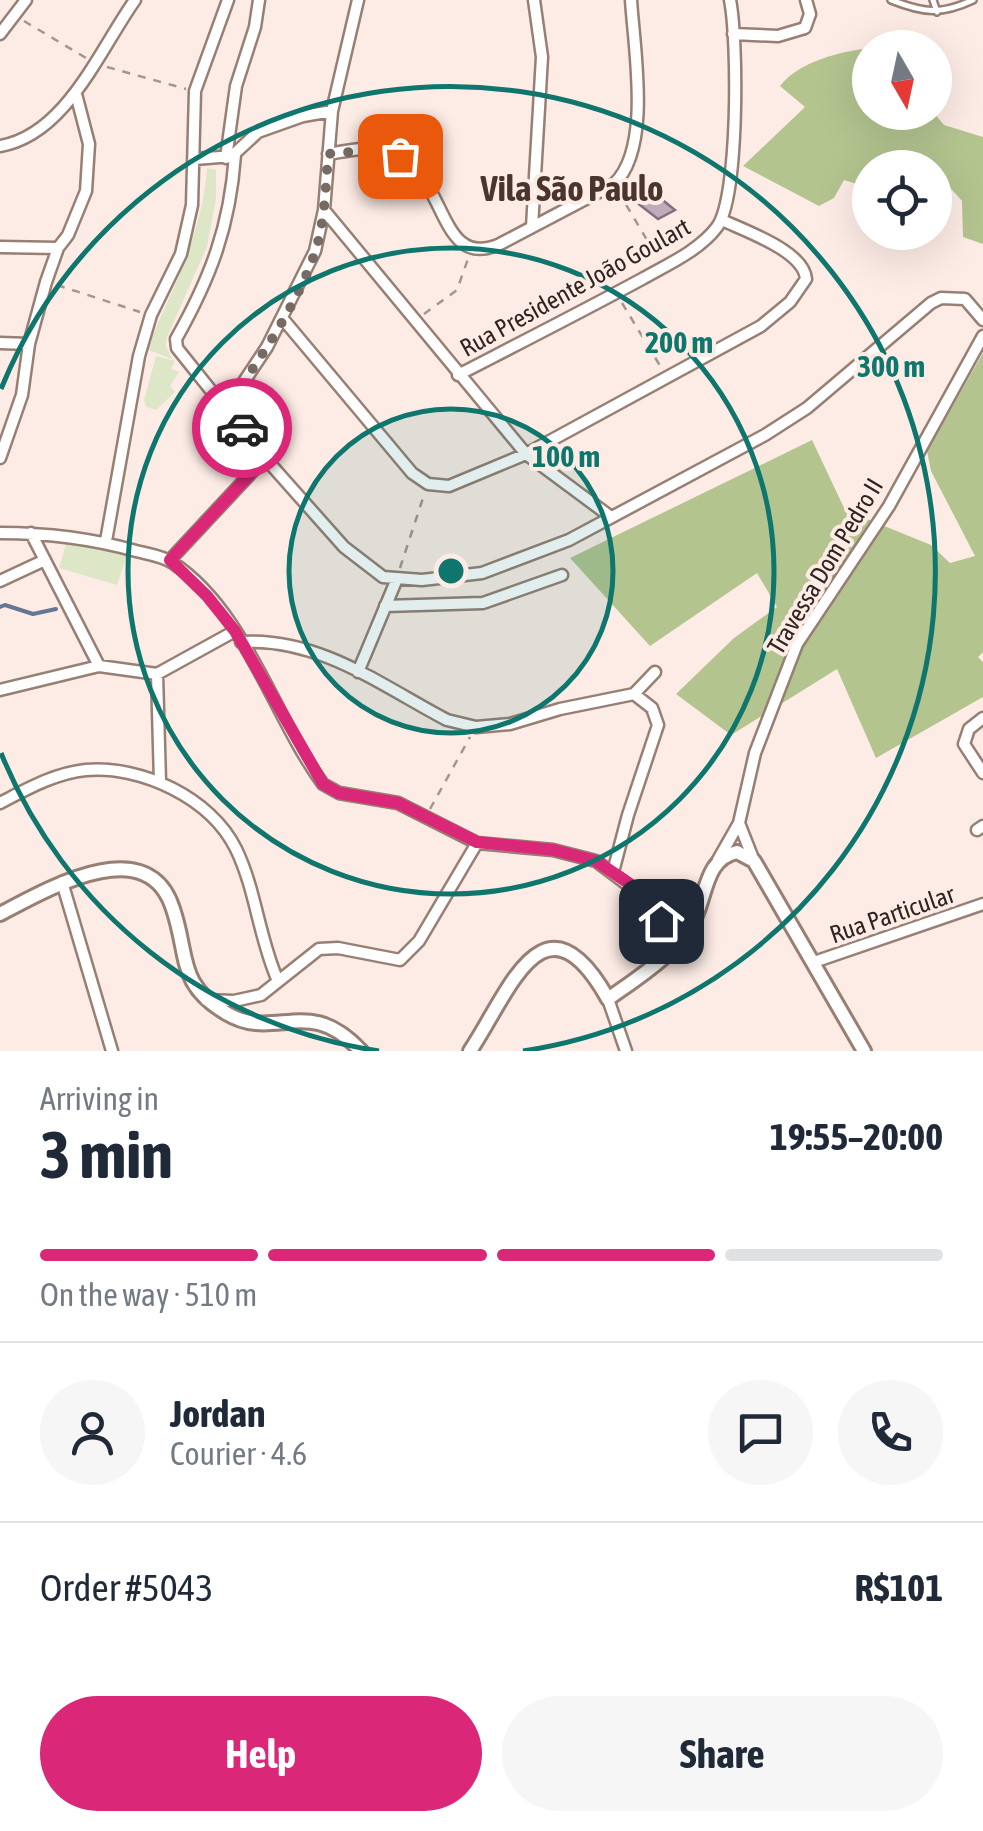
<!DOCTYPE html>
<meta charset="utf-8">
<style>
body{margin:0;font-family:"Asap Condensed",sans-serif;background:#f6f6f7;color:#1f2937;height:100vh;display:flex;flex-direction:column;font-size:38px;white-space:nowrap}
*{box-sizing:border-box;margin:0}
p{font-size:32px;color:#747a83}
.icon{flex:none;width:55px;height:55px;fill:none;stroke:currentColor;stroke-width:2;stroke-linecap:round;stroke-linejoin:round}
.map{position:relative;height:1051px;overflow:hidden}
.side{display:flex;flex-direction:column;background:#fff;flex:1}
.side>*{flex:none}
.needle{width:65px;rotate:171deg}
.buttons{position:absolute;left:852px;top:30px;display:grid;gap:20px}
.buttons a{display:grid;place-items:center;width:100px;height:100px;border-radius:50%;background:#fff;box-shadow:0 10px 40px #0002;font-size:50px}
.pin{position:absolute;display:grid;place-items:center;width:85px;height:85px;color:#fff;margin:-42px;border-radius:20px;box-shadow:0 5px 15px #0006}
.courier{position:absolute;display:grid;place-items:center;width:100px;height:100px;margin:-50px;border:8px solid #db2777;border-radius:50%;background:#fff;color:#222;box-shadow:0 2px 12px #0007}
.head em{font-style:normal;font-weight:700}
.head div{display:flex;flex-direction:column-reverse}
.head{display:flex;align-items:center;justify-content:space-between;height:170px;padding:0 40px}
h1{font-size:65px;font-weight:700;line-height:75px}
.bar{display:grid;grid-template-columns:repeat(4,1fr);gap:15px 10px;align-content:center;height:120px;padding:0 40px}
.bar i{height:12px;border-radius:8px;background:#e0e1e3}
.bar .active{background:#db2777}
.bar p{grid-column:span 4}
.line{display:flex;align-items:center;gap:25px;padding:0 40px;border-top:2px solid #e0e1e3}
.line div{flex:1}
.round{display:grid;place-items:center;flex:none;width:105px;height:105px;border-radius:52px;background:#f6f6f7}
.cta{display:flex;gap:20px;margin-top:auto;padding:20px 40px}
.cta a{flex:1;height:115px;border-radius:60px;background:#db2777;color:#fff;font-size:40px;font-weight:700;line-height:115px;text-align:center}
.cta a+a{background:#f6f6f7;color:#1f2937}
.map>svg:first-child{display:block}
</style>
<div class="map">
<svg width="983" height="1051" viewBox="0 0 983 1051">
<rect width="100%" height="100%" fill="#fdece5"/>
<path fill="#dde7c7" d="M207,168L216,170V199L207,247L167,337L166,346L172,359L146,349C173,289 202,234 207,168Z
M156,356L175,361L171,369L179,372L170,386L175,392L156,410L146,407L144,400Z
M67,540L127,555L117,585L59,568Z"/>
<path fill="#b3c48f" d="M870,48V112L934,113L944,125L983,137V244L963,237L962,201L945,182H935V168H870V188L844,180L834,198L819,206L743,166L805,107L780,86C800,61 839,52 870,48Z
M983,353V652L978,657L983,662V697L876,758L837,669L731,735L676,694L734,638L777,607L757,573L650,646L570,558L812,440L845,510L931,545L950,563L975,556L931,471L927,451Z"/>
<g fill="none" stroke-linecap="round" stroke-linejoin="round">
<path stroke="#647794" stroke-width="4" d="M0,607L5,605L33,614L56,609"/>
</g>
<path fill="#c0abbd" stroke="#826f7f" stroke-width="2.5" d="M638,180L675,210L658,219L627,195Z"/>
<g fill="none" stroke-linecap="round" stroke-linejoin="round">
<g stroke="#977f74" stroke-width="10">
<path id="service" d="M891,0C924,13 941,15 973,0
M933,0L937,12"/>
</g>
<g stroke="#977f74" stroke-width="15">
<path id="minor" d="M0,34L26,0
M733,34L778,36L805,28L810,14L806,0
M0,146C66,135 100,49 135,0
M328,154C346,151 366,146 384,150C450,165 434,273 500,244L614,184C652,148 634,49 631,0
M235,155C230,226 211,277 176,339L177,348L265,458L344,547L383,577L422,580L482,573L569,540L765,435L807,408L931,303L941,298L965,299L983,320
M226,158L236,86L255,27L259,0
M195,159L232,156L258,132L303,116L332,111
M324,210L526,454L611,517
M532,227L542,57L534,0
M0,247L58,248
M283,319L412,473L428,484L449,486L526,454L761,326L790,302L806,279C804,251 745,231 722,220
M0,343L29,344
M458,375C520,343 581,312 642,279C667,265 700,250 717,227C739,197 738,40 730,0
M227,407L267,347L315,251L324,210L332,111L358,0
M0,458L22,395L29,344L46,282L58,248L68,235L86,191L89,144L76,94
M0,533C48,533 90,538 136,551C148,554 163,556 173,563C246,612 273,716 323,784L339,793L398,803L477,843L553,850L596,861L644,897L678,944
M31,533L99,666
M106,541L139,356L151,315L181,254L192,205L195,91L228,0
M170,560L265,458
M0,581L45,560
M385,606L483,603L562,575
M241,642C319,637 382,686 447,720L476,727L510,724L560,709L634,694L655,672
M358,672L396,581
M157,674L160,782
M0,690L99,666L157,674L235,631
M983,718L969,729L964,744L983,773
M0,803C27,789 55,773 86,770C141,765 211,798 236,849C256,890 259,939 278,981
M739,823L754,861
M977,830L983,826
M718,860L739,823L755,753L797,644L889,506L983,336
M613,872L628,815L658,725L652,708L634,694
M62,882L112,1051
M814,962L983,904
M608,999L626,1051
M206,1000L234,1001L261,995L319,949L338,948L400,960L419,941L477,843"/>
</g>
<g stroke="#977f74" stroke-width="18">
<path id="tertiary" d="M0,914C44,891 148,829 173,909C189,956 177,984 226,1013C276,1043 307,993 361,1051
M470,1051C509,993 544,885 608,999C640,976 675,955 694,920C707,894 705,859 737,852L754,861L864,1051"/>
</g>
<path stroke="#a3958f" stroke-width="2.5" stroke-dasharray="8 8" stroke-linecap="butt" d="M24,21L86,58
M107,67L186,89
M618,191L657,257
M57,285L140,312
M622,303L662,369
M424,314L457,290L469,256
M400,568L424,495
M430,809L470,737"/>
<use href="#service" stroke="#fff" stroke-width="5"/>
<use href="#minor" stroke="#fff" stroke-width="10"/>
<use href="#tertiary" stroke="#fff" stroke-width="12"/>
</g>
<g fill="none" stroke-linecap="round" stroke-linejoin="round">
<path stroke="#766a65" stroke-width="10" stroke-dasharray="0 18" d="M242,428L227,407C258,361 301,300 317,246C325,216 326,185 328,154L382,149L400,156"/>
<path stroke="#db2777" stroke-width="12" d="M242,428L265,458L170,560L207,596L235,631L323,784L339,793L398,803L477,842L554,850L596,861L630,884L661,921"/>
</g>
<circle cx="451" cy="571" r="162" fill="#0f766e" fill-opacity=".12"/>
<g fill="none" stroke="#0f766e" stroke-width="5">
<circle cx="451" cy="571" r="162"/>
<circle cx="451" cy="571" r="323"/>
<path d="M379 1051A485 485 0 0 1 1 753M1 389A485 485 0 1 1 523 1051"/>
</g>
<g text-anchor="middle" dominant-baseline="central" stroke-width="8" stroke-linejoin="round" paint-order="stroke">
<g font-size="25" fill="#2e2420" stroke="#fdece5">
<text transform="translate(575 287) rotate(-29)">Rua Presidente João Goulart</text>
<text transform="translate(825 566) rotate(-59)">Travessa Dom Pedro II</text>
<text transform="translate(892 914) rotate(-19)">Rua Particular</text>
</g>
<g font-size="35" font-weight="bold" fill="#4a352c" stroke="#fdece5">
<text x="572" y="188">Vila São Paulo</text>
</g>
</g>
<circle cx="451" cy="571" r="15" fill="#0f766e" stroke="#fdece5" stroke-width="5"/>
<g font-size="30" text-anchor="middle" font-weight="bold" fill="#0f766e" stroke="#fdece5" stroke-width="8" stroke-linejoin="round" paint-order="stroke">
<text x="679" y="353">200 m</text>
<text x="891" y="377">300 m</text>
<text x="566" y="467">100 m</text>
</g>
</svg>
<div class="buttons">
<a><svg class="needle" viewBox="-14 -14 28 28"><path d="M0-13l5 13h-10z" fill="#e53935"/><path d="M0 13l5-13h-10z" fill="#747a83"/></svg></a>
<a><svg class="icon" aria-label="locate" viewBox="0 0 24 24"><circle cx="12" cy="12" r="6"/><path d="M12 2v4M12 18v4M2 12h4M18 12h4"/></svg></a>
</div>
<div class="pin" style="left:400px;top:156px;background:#ea580c"><svg class="icon" aria-label="bag" viewBox="0 0 24 24"><path d="M5 8h14l-1 12H6zM9 8a3 3 0 0 1 6 0"/></svg></div>
<div class="pin" style="left:661px;top:921px;background:#1f2937"><svg class="icon" aria-label="home" viewBox="0 0 24 24"><path d="M3 11l9-7 9 7M6 9v11h12V9"/></svg></div>
<div class="courier" style="left:242px;top:428px"><svg class="icon" aria-label="car" viewBox="0 0 24 24"><path d="M5 17H2v-5l4-1 3-4h7l3 4 3 1v5h-3M9 17h6M6 11h13"/><circle cx="7" cy="17" r="2"/><circle cx="17" cy="17" r="2"/></svg></div>
</div>
<section class="side">
<div class="head"><div><h1>3 min</h1><p>Arriving in</p></div><em>19:55–20:00</em></div>
<div class="bar"><i class="active"></i><i class="active"></i><i class="active"></i><i></i><p>On the way · 510 m</p></div>
<div class="line" style="height:180px"><a class="round"><svg class="icon" aria-label="person" viewBox="0 0 24 24"><circle cx="12" cy="8" r="4"/><path d="M4 21q1-7 8-7t8 7"/></svg></a><div><b>Jordan</b><p>Courier · 4.6</p></div><a class="round"><svg class="icon" aria-label="chat" viewBox="0 0 24 24"><path d="M4 5h16v11H9l-5 4z"/></svg></a><a class="round"><svg class="icon" aria-label="phone" viewBox="0 0 24 24"><path d="M5 4h4l2 5-3 2q2 4 5 5l2-3 5 2v4C11 20 4 13 5 4z"/></svg></a></div>
<div class="line" style="height:130px"><div>Order #5043</div><b>R$101</b></div>
<div class="cta"><a>Help</a><a>Share</a></div>
</section>
